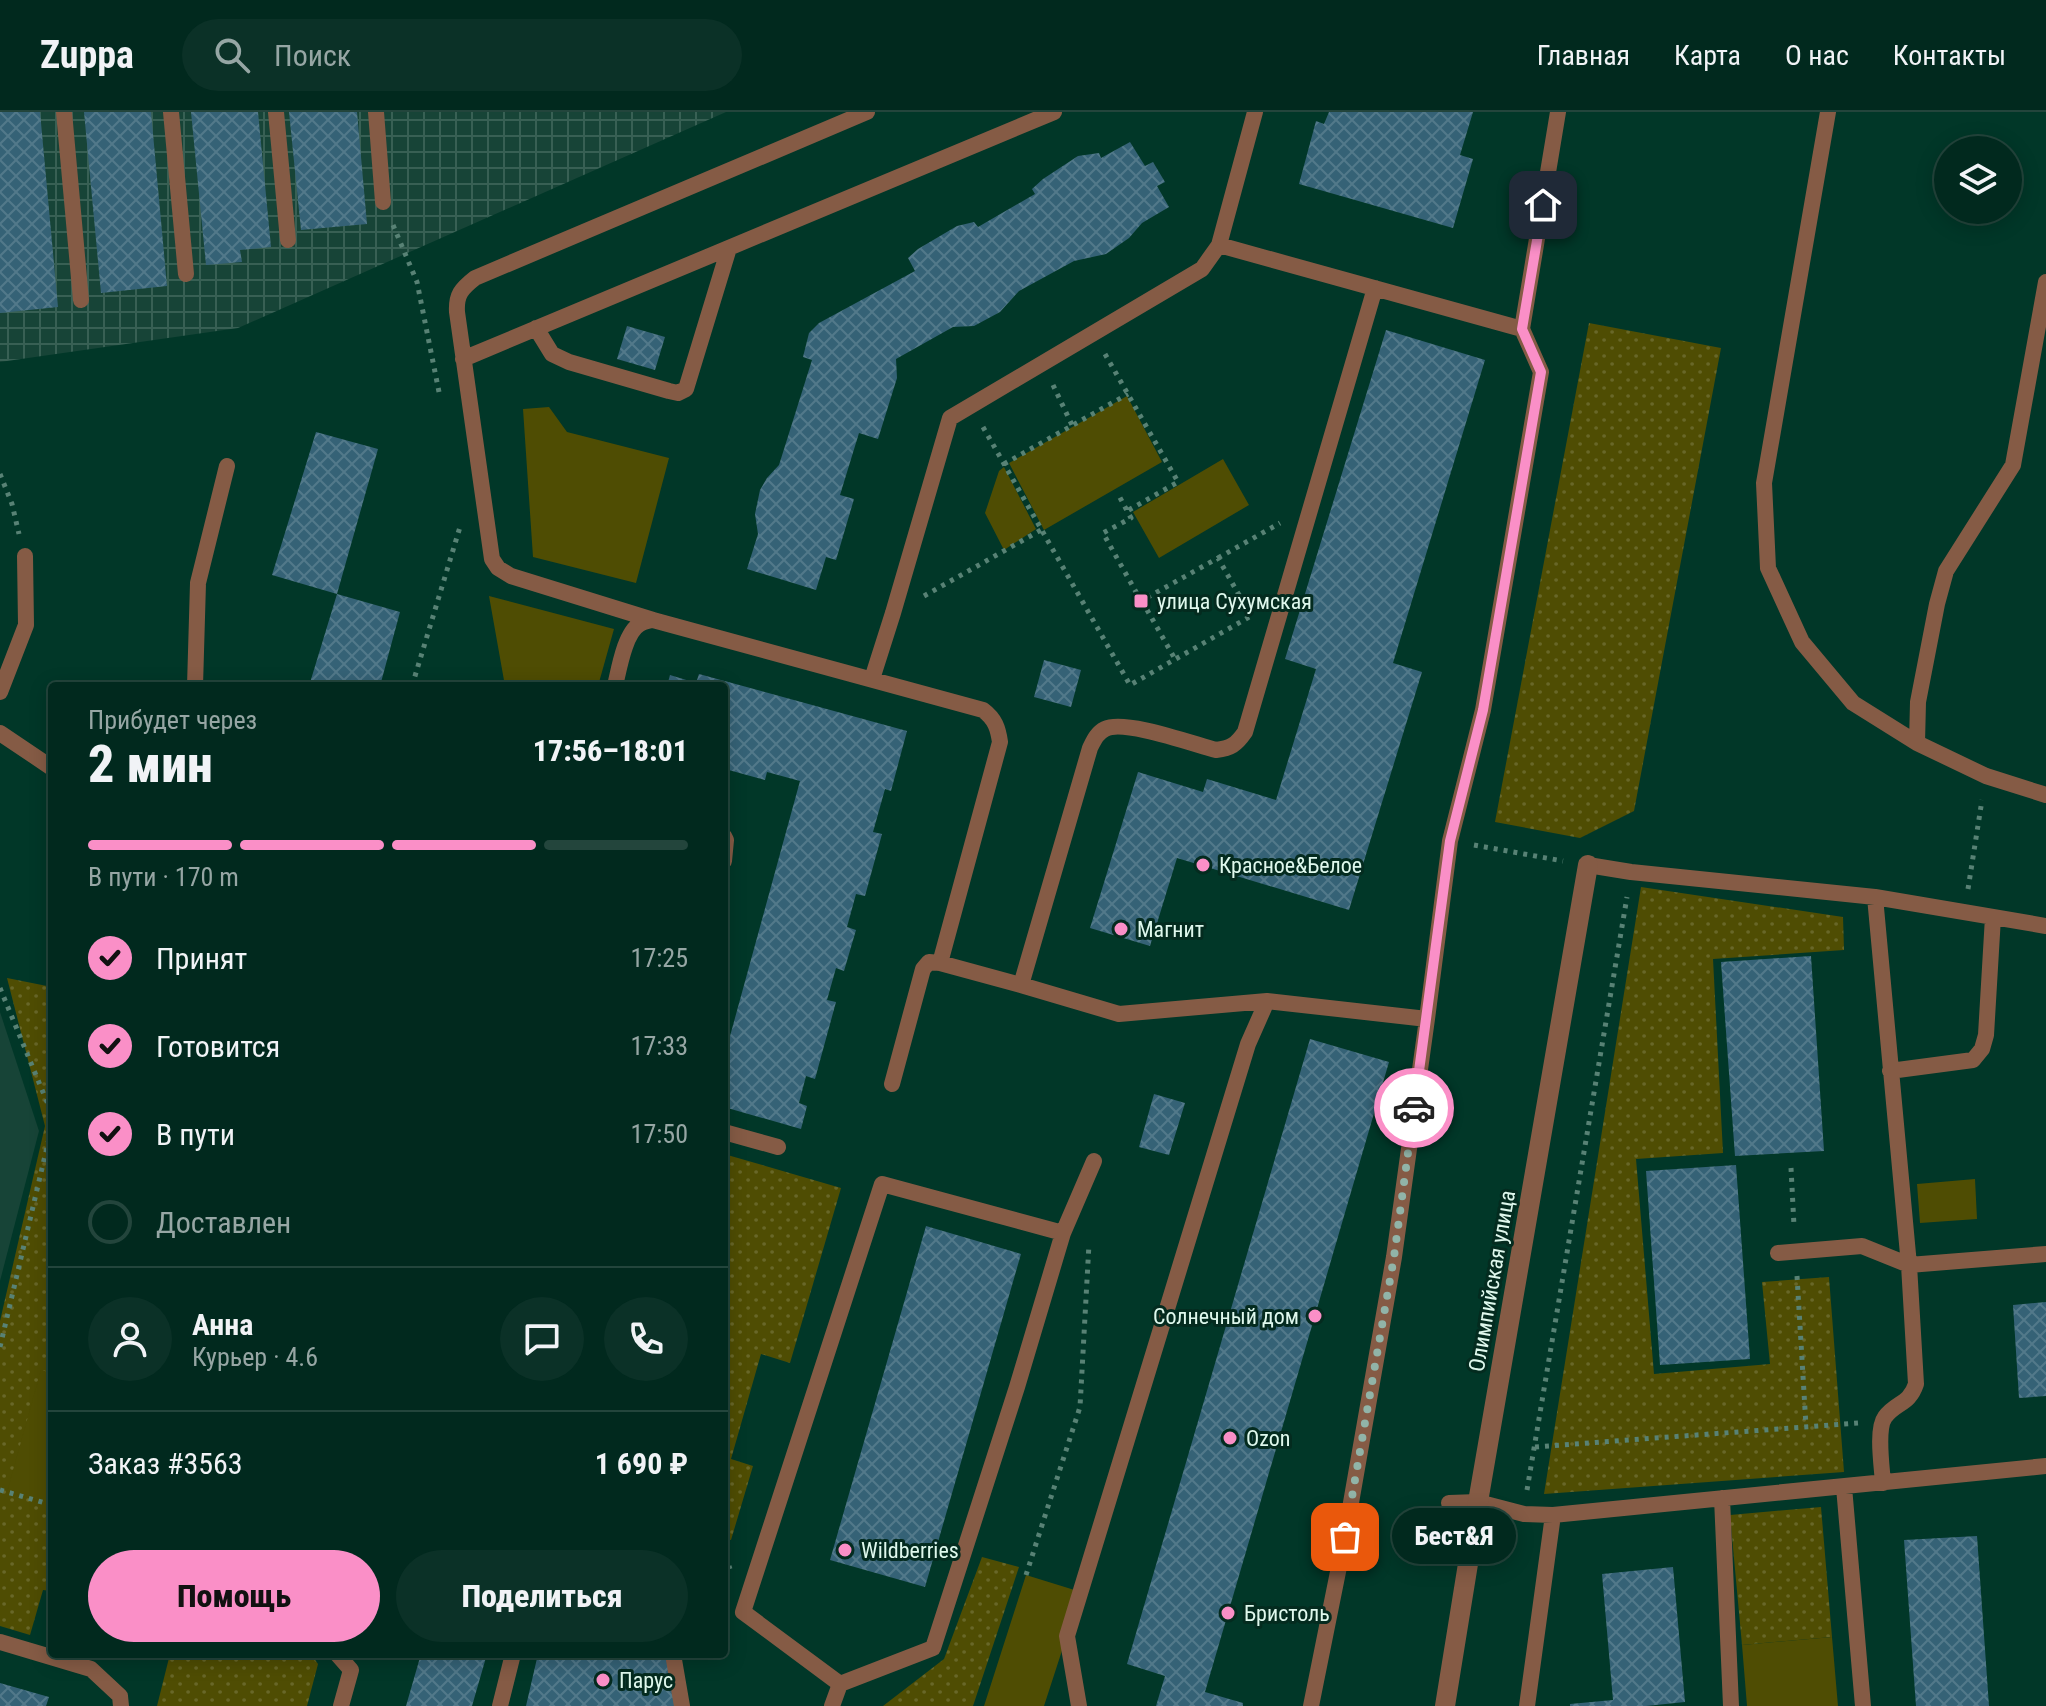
<!DOCTYPE html>
<html lang="ru">
<meta charset="utf-8">
<style>
body{margin:0;font-family:"Roboto Condensed",sans-serif;background:#0b3127;color:#f1f3f6;height:100vh;display:flex;flex-direction:column;font-size:30px;white-space:nowrap}
*{box-sizing:border-box;margin:0}
p{font-size:26px;color:#96a6a4}
.icon{flex:none;width:44px;height:44px;fill:none;stroke:currentColor;stroke-width:2;stroke-linecap:round;stroke-linejoin:round}
.map{position:relative;flex:1;overflow:hidden}
.drawer{position:absolute;left:48px;top:570px;width:680px;height:976px;display:flex;flex-direction:column;background:#01291e;border-radius:8px;box-shadow:0 4px 20px #0003,0 0 0 2px #23453c}
.drawer>*{flex:none}
.tools{position:absolute;left:1934px;top:24px;display:grid;gap:16px}
.tools a{display:grid;place-items:center;width:88px;height:88px;border-radius:50%;background:#01291e;box-shadow:0 4px 20px #0003,0 0 0 2px #23453c;font-size:40px}
.pin{position:absolute;display:grid;place-items:center;width:68px;height:68px;color:#fff;margin:-34px;border-radius:16px;box-shadow:0 4px 12px #0006}
.courier{position:absolute;display:grid;place-items:center;width:80px;height:80px;margin:-40px;border:6px solid #fa8fc7;border-radius:50%;background:#fff;color:#222;box-shadow:0 2px 10px #0007}
.bubble{position:absolute;height:56px;border-radius:28px;background:#01291e;box-shadow:0 4px 20px #0003,0 0 0 2px #23453c;font-size:26px;font-weight:800;line-height:56px;text-align:center}
.headline em{font-style:normal;font-weight:800}
.headline div{display:flex;flex-direction:column-reverse}
.headline{display:flex;align-items:center;justify-content:space-between;height:136px;padding:0 40px}
h1{font-size:52px;font-weight:800;line-height:60px}
.bar{display:grid;grid-template-columns:repeat(4,1fr);gap:12px 8px;align-content:center;height:96px;padding:0 40px}
.bar i{height:10px;border-radius:6px;background:#23453c}
.bar .current{background:#fa8fc7}
.bar p{grid-column:span 4}
.line{display:flex;align-items:center;gap:20px;padding:0 40px;border-top:2px solid #23453c}
.line div{flex:1}
.round{display:grid;place-items:center;flex:none;width:84px;height:84px;border-radius:42px;background:#0b3127}
ol{padding:0 40px;list-style:none}
li{display:flex;align-items:center;gap:24px;height:88px}
li p{margin-inline-start:auto}
li .icon{padding:8px;border-radius:50%;background:#fa8fc7;color:#111;stroke-width:4}
li:last-child{color:#96a6a4}
li i{width:44px;height:44px;border:4px solid #23453c;border-radius:50%}
.cta{display:flex;gap:16px;margin-top:auto;padding:16px 40px}
.cta a{flex:1;height:92px;border-radius:48px;background:#fa8fc7;color:#111;font-size:32px;font-weight:800;line-height:92px;text-align:center}
.cta a+a{background:#0b3127;color:#f1f3f6}
header{display:flex;align-items:center;gap:48px;box-sizing:border-box;height:112px;padding:0 40px;background:#01291e;border-bottom:2px solid #23453c}
header strong{font-size:38px}
nav{display:flex;gap:44px;margin-inline-start:auto;font-size:28px}
.search{width:560px;height:72px;background:#0b3127;display:flex;align-items:center;gap:20px;box-sizing:border-box;padding:0 28px;border-radius:44px;color:#96a6a4;font-size:30px}
.map>svg:first-child{display:block}
</style>
<header>
<strong>Zuppa</strong>
<div class="search"><svg class="icon" aria-label="search" viewBox="0 0 24 24"><circle cx="10" cy="10" r="6"/><path d="M15 15l6 6"/></svg>Поиск</div>
<nav><a>Главная</a><a>Карта</a><a>О нас</a><a>Контакты</a></nav>
</header>
<div class="map">
<svg width="2046" height="1594" viewBox="0 0 2046 1594">
<defs>
<pattern id="industrial-grid" width="8" height="8" patternUnits="userSpaceOnUse" patternTransform="scale(2)"><rect width="8" height="8" fill="#174437"/><path d="M0 4h8M4 0v8" fill="none" stroke="#386054"/></pattern>
<pattern id="grass-dots" width="8" height="8" patternUnits="userSpaceOnUse" patternTransform="scale(2)"><rect width="8" height="8" fill="#4f4d03"/><path d="M2 2h.1M6 6h.1" fill="none" stroke="#686728" stroke-width="1.8" stroke-linecap="round"/></pattern>
<pattern id="building-cross-hatch" width="8" height="8" patternUnits="userSpaceOnUse" patternTransform="scale(2)"><rect width="8" height="8" fill="#356276"/><path d="M0 0l8 8M0 8l8-8" fill="none" stroke="#52798a"/></pattern>
</defs>
<rect width="100%" height="100%" fill="#013728"/>
<path fill="#174437" d="M0,900L39,1019L0,1169Z"/>
<path fill="url(#industrial-grid)" d="M0,0H726L238,216L0,250Z"/>
<path fill="url(#grass-dots)" d="M1589,211L1721,236L1634,699L1580,726L1495,710Z
M1641,775L1843,805L1844,838L1713,847L1723,1041L1636,1047L1654,1262L1770,1252L1762,1170L1829,1165L1844,1360L1544,1382Z
M7,866L52,875V1479L43,1478L30,1523L0,1514V1209L45,1014Z
M724,1042L841,1076L790,1251L761,1242L731,1347L753,1354L731,1428L724,1426Z
M1821,1395L1832,1525L1742,1533L1730,1403Z
M982,1445L1019,1455L973,1594H883L944,1547Z
M170,1542H311L318,1552L307,1594H157Z"/>
<path fill="#4f4d03" d="M1127,284L1162,350L1044,418L1009,351Z
M549,295L567,320L669,346L636,471L533,445L523,297Z
M1223,347L1249,393L1159,446L1133,400Z
M1004,355L1036,417L1004,438L985,401L999,359Z
M489,484L614,517L598,574H505Z
M1975,1067L1977,1107L1920,1111L1917,1072Z
M41,1258L52,1261V1392L7,1380Z
M1026,1463L1081,1480L1044,1594H984Z
M1832,1525L1838,1594H1747L1742,1533Z"/>
<path fill="url(#building-cross-hatch)" d="M0,0H40L58,195L0,201Z
M84,0H151L167,174L101,181Z
M191,0H258L271,135L240,138L242,150L206,153Z
M289,0H357L367,112L301,118Z
M1329,0H1473L1460,43L1473,47L1453,116L1299,72L1316,9L1324,12Z
M1130,30L1145,54L1153,50L1165,70L1157,74L1169,95L1142,111L1129,126L1106,142L1074,149L1019,179L1000,200L974,214L953,215L896,247L897,266L878,327L859,321L840,383L854,387L836,448L826,445L816,478L747,457L758,422L755,402L760,378L767,366L779,353L812,248L803,245L809,221L819,211L915,159L908,146L918,137L957,114L974,110L978,115L1035,82L1032,77L1043,67L1078,44L1099,41L1101,46Z
M627,214L665,225L655,258L617,247Z
M1386,218L1485,248L1393,551L1422,560L1349,798L1177,746L1150,834L1090,816L1138,660L1203,680L1207,667L1276,688L1316,557L1285,547Z
M316,320L378,337L337,482L272,463Z
M337,482L400,500L380,574H309Z
M1044,548L1081,558L1071,595L1034,585Z
M699,562L907,619L891,679L885,677L873,720L882,722L865,784L856,782L847,815L856,818L844,859L836,856L827,888L836,890L815,967L806,964L799,991L807,994L801,1017L724,995V946L800,669L767,660L765,668L725,657L727,649L724,648V574H667L670,563L696,571Z
M1811,844L1824,1039L1735,1044L1721,850Z
M1310,927L1389,950L1205,1580L1243,1591V1594H1156L1165,1564L1127,1552Z
M1154,982L1185,991L1169,1043L1139,1035Z
M1736,1053L1750,1247L1660,1253L1646,1059Z
M926,1114L1021,1142L925,1475L830,1448Z
M2046,1190V1284L2019,1286L2013,1193Z
M1977,1424L1989,1594H1916L1904,1428Z
M1673,1455L1685,1590L1646,1594H1570V1592L1613,1588L1602,1462Z
M421,1542H487L472,1594H406Z
M538,1542H669L678,1594H526Z
M0,1571L49,1585L46,1594H0Z"/>
<g fill="none" stroke-linecap="round" stroke-linejoin="round">
<path stroke="#588275" stroke-width="5" stroke-dasharray="4 6" stroke-linecap="butt" d="M393,113L417,170L439,280
M1105,242L1178,370L1127,399
M1053,273L1072,313
M983,315L1130,573L1251,504L1218,446L1141,489L1103,421L1131,406L1118,382
M1004,352L1128,282
M0,362L12,392L19,422
M1218,446L1280,411
M924,484L1041,418
M1142,489L1175,547
M412,574L460,415
M1474,733L1563,749
M1968,777L1982,688
M0,876L52,1002
M1791,1056L1794,1114
M1797,1164L1806,1314
M0,1235L52,1014
M1535,1335L1858,1311
M0,1378L52,1393
M1527,1378L1627,785
M724,1446L727,1448L730,1457
M1026,1463L1080,1295L1089,1132"/>
<path stroke="#855b45" stroke-width="16" d="M64,0L81,188
M171,0L186,162
M276,0L288,128
M376,0L383,90
M1828,0L1764,371L1768,456L1802,530L1853,591L1917,631L1986,664L2046,683
M1219,133L1522,217
M536,216L552,242L569,250L669,279L678,281L686,277L729,136
M463,247L1054,0
M653,508L511,464L498,456L492,447L457,200C456,183 461,177 475,166L867,0
M872,567L893,501L950,306L1202,157L1219,133L1255,0
M195,574L198,471L227,354
M615,574C619,557 625,520 640,512C642,510 651,508 653,508L983,598C995,607 998,616 1000,630L940,851L1021,873
M0,580L26,513L25,444
M0,621L52,656
M1917,631L1918,590L1937,492L1946,459L2013,353L2046,170
M724,724L726,728L724,749
M1588,753L1631,760L1875,785L2046,814
M1875,785L1909,1153L1916,1272C1909,1293 1896,1290 1885,1305C1876,1317 1882,1355 1883,1371
M1267,889L1119,902L1021,873L1090,636C1094,628 1097,621 1105,617C1124,607 1193,632 1216,638C1231,636 1236,633 1245,620L1375,176
M1427,907L1450,729L1483,598L1541,260L1522,217L1558,0
M1890,959L1973,948L1982,937L1986,923L1993,805
M892,972L923,857L929,850L940,851
M724,1020L778,1035
M1063,1121L1094,1049
M1778,1141L1862,1134L1909,1153L2046,1142
M1844,1375L1863,1594
M1722,1386L1731,1594
M1449,1391L1478,1390L1524,1402L1553,1403L2046,1354
M0,1530L91,1557L120,1584L121,1594
M337,1542L351,1558L341,1594
M673,1542L682,1594
M500,1594L513,1542
M832,1594L840,1572L933,1536L1017,1275L1063,1121L882,1072L743,1500L840,1572
M1079,1594L1067,1524L1248,932L1267,889L1427,907L1394,1145L1345,1425L1311,1594
M1527,1594L1553,1403"/>
<path stroke="#855b45" stroke-width="20" d="M1445,1594L1478,1390L1588,753"/>
</g>
<g fill="none" stroke-linecap="round" stroke-linejoin="round">
<path stroke="#91b4a8" stroke-width="8" stroke-dasharray="0 14.4" d="M1345,1425L1394,1145L1414,996"/>
<path stroke="#fa8fc7" stroke-width="10" d="M1414,996L1450,729L1483,598L1541,260L1522,217L1543,93"/>
</g>
<g fill="#fa8fc7" stroke="#042b1f" stroke-width="3">
<rect x="1133" y="481" width="16" height="16" rx="4"/>
<circle cx="1203" cy="753" r="8"/>
<circle cx="1121" cy="817" r="8"/>
<circle cx="1315" cy="1204" r="8"/>
<circle cx="1230" cy="1326" r="8"/>
<circle cx="845" cy="1438" r="8"/>
<circle cx="1228" cy="1501" r="8"/>
<circle cx="603" cy="1568" r="8"/>
</g>
<g text-anchor="middle" dominant-baseline="central" stroke-width="6" stroke-linejoin="round" paint-order="stroke">
<g font-size="22" fill="#dff8ed" stroke="#042b1f" text-anchor="start">
<text x="1157" y="489">улица Сухумская</text>
<text x="1219" y="753">Красное&amp;Белое</text>
<text x="1137" y="817">Магнит</text>
<text x="1299" y="1204" text-anchor="end">Солнечный дом</text>
<text x="1246" y="1326">Ozon</text>
<text x="861" y="1438">Wildberries</text>
<text x="1244" y="1501">Бристоль</text>
<text x="619" y="1568">Парус</text>
</g>
<g font-size="22" fill="#dff8ed" stroke="#042b1f">
<text transform="translate(1492 1169) rotate(-80)">Олимпийская улица</text>
</g>
</g>
</svg>
<div class="tools">
<a><svg class="icon" aria-label="layers" viewBox="0 0 24 24"><path d="M12 4l9 5-9 5-9-5zM3 14l9 5 9-5"/></svg></a>
</div>
<div class="pin" style="left:1345px;top:1425px;background:#ea580c"><svg class="icon" aria-label="bag" viewBox="0 0 24 24"><path d="M5 8h14l-1 12H6zM9 8a3 3 0 0 1 6 0"/></svg></div>
<div class="pin" style="left:1543px;top:93px;background:#1f2937"><svg class="icon" aria-label="home" viewBox="0 0 24 24"><path d="M3 11l9-7 9 7M6 9v11h12V9"/></svg></div>
<div class="courier" style="left:1414px;top:996px"><svg class="icon" aria-label="car" viewBox="0 0 24 24"><path d="M5 17H2v-5l4-1 3-4h7l3 4 3 1v5h-3M9 17h6M6 11h13"/><circle cx="7" cy="17" r="2"/><circle cx="17" cy="17" r="2"/></svg></div>
<div class="bubble" style="left:1392px;top:1396px;width:124px">Бест&amp;Я</div>
<section class="drawer">
<div class="headline"><div><h1>2 мин</h1><p>Прибудет через</p></div><em>17:56–18:01</em></div>
<div class="bar"><i class="current"></i><i class="current"></i><i class="current"></i><i></i><p>В пути · 170 m</p></div>
<ol>
<li><svg class="icon" aria-label="check" viewBox="0 0 24 24"><path d="M5 12l5 5 9-10"/></svg>Принят<p>17:25</p></li>
<li><svg class="icon" aria-label="check" viewBox="0 0 24 24"><path d="M5 12l5 5 9-10"/></svg>Готовится<p>17:33</p></li>
<li><svg class="icon" aria-label="check" viewBox="0 0 24 24"><path d="M5 12l5 5 9-10"/></svg>В пути<p>17:50</p></li>
<li><i></i>Доставлен</li>
</ol>
<div class="line" style="height:144px"><a class="round"><svg class="icon" aria-label="person" viewBox="0 0 24 24"><circle cx="12" cy="8" r="4"/><path d="M4 21q1-7 8-7t8 7"/></svg></a><div><b>Анна</b><p>Курьер · 4.6</p></div><a class="round"><svg class="icon" aria-label="chat" viewBox="0 0 24 24"><path d="M4 5h16v11H9l-5 4z"/></svg></a><a class="round"><svg class="icon" aria-label="phone" viewBox="0 0 24 24"><path d="M5 4h4l2 5-3 2q2 4 5 5l2-3 5 2v4C11 20 4 13 5 4z"/></svg></a></div>
<div class="line" style="height:104px"><div>Заказ #3563</div><b>1 690 ₽</b></div>
<div class="cta"><a>Помощь</a><a>Поделиться</a></div>
</section>
</div>
